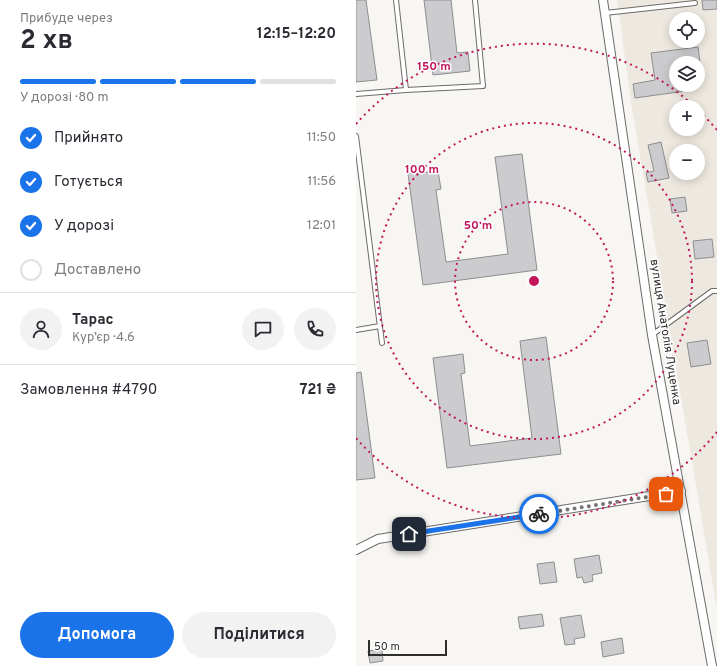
<!DOCTYPE html>
<html lang="uk">
<meta charset="utf-8">
<style>
body{margin:0;font-family:Overpass,sans-serif;background:#f2f2f3;color:#2b2b33;height:100vh;display:flex;flex-direction:column;font-size:15px;white-space:nowrap}
*{box-sizing:border-box;margin:0}
p{font-size:13px;color:#7c7c81}
.icon{flex:none;width:22px;height:22px;fill:none;stroke:currentColor;stroke-width:2;stroke-linecap:round;stroke-linejoin:round}
.map{position:relative;flex:1;overflow:hidden}
.details{display:flex;flex-direction:column;background:#fff;width:356px}
.details>*{flex:none}
.buttons{position:absolute;left:313px;top:12px;display:grid;gap:8px}
.buttons a{display:grid;place-items:center;width:36px;height:36px;border-radius:50%;background:#fff;box-shadow:0 2px 10px #0003;font-size:20px}
.scale{position:absolute;left:12px;bottom:10px;width:79px;box-sizing:border-box;padding-left:4px;border:2px solid #2f2e2d;border-top:0;font-size:11px;line-height:14px;white-space:nowrap;color:#2f2e2d;-webkit-text-stroke:3px #fff;paint-order:stroke}
.pin{position:absolute;display:grid;place-items:center;width:34px;height:34px;color:#fff;margin:-17px;border-radius:8px;box-shadow:0 2px 6px #0006}
.courier{position:absolute;display:grid;place-items:center;width:40px;height:40px;margin:-20px;border:3px solid #1a73e8;border-radius:50%;background:#fff;color:#222;box-shadow:0 1px 5px #0007}
.headline em{font-style:normal;font-weight:700}
.headline div{display:flex;flex-direction:column-reverse}
.headline{display:flex;align-items:center;justify-content:space-between;height:68px;padding:0 20px}
h1{font-size:26px;font-weight:700;line-height:30px}
.bar{display:grid;grid-template-columns:repeat(4,1fr);gap:6px 4px;align-content:center;height:48px;padding:0 20px}
.bar i{height:5px;border-radius:3px;background:#e1e1e2}
.bar .current{background:#1a73e8}
.bar p{grid-column:span 4}
.line{display:flex;align-items:center;gap:10px;padding:0 20px;border-top:1px solid #e1e1e2}
.line div{flex:1}
.round{display:grid;place-items:center;flex:none;width:42px;height:42px;border-radius:21px;background:#f2f2f3}
ol{padding:0 20px;list-style:none}
li{display:flex;align-items:center;gap:12px;height:44px}
li p{margin-inline-start:auto}
li .icon{padding:4px;border-radius:50%;background:#1a73e8;color:#fff;stroke-width:4}
li:last-child{color:#7c7c81}
li i{width:22px;height:22px;border:2px solid #e1e1e2;border-radius:50%}
.button{display:flex;gap:8px;margin-top:auto;padding:8px 20px}
.button a{flex:1;height:46px;border-radius:24px;background:#1a73e8;color:#fff;font-size:16px;font-weight:700;line-height:46px;text-align:center}
.button a+a{background:#f2f2f3;color:#2b2b33}
main{display:flex;flex:1;min-height:0}
.map>svg:first-child{display:block}
</style>
<main>
<section class="details">
<div class="headline"><div><h1>2 хв</h1><p>Прибуде через</p></div><em>12:15–12:20</em></div>
<div class="bar"><i class="current"></i><i class="current"></i><i class="current"></i><i></i><p>У дорозі · 80 m</p></div>
<ol>
<li><svg class="icon" aria-label="check" viewBox="0 0 24 24"><path d="M5 12l5 5 9-10"/></svg>Прийнято<p>11:50</p></li>
<li><svg class="icon" aria-label="check" viewBox="0 0 24 24"><path d="M5 12l5 5 9-10"/></svg>Готується<p>11:56</p></li>
<li><svg class="icon" aria-label="check" viewBox="0 0 24 24"><path d="M5 12l5 5 9-10"/></svg>У дорозі<p>12:01</p></li>
<li><i></i>Доставлено</li>
</ol>
<div class="line" style="height:72px"><a class="round"><svg class="icon" aria-label="person" viewBox="0 0 24 24"><circle cx="12" cy="8" r="4"/><path d="M4 21q1-7 8-7t8 7"/></svg></a><div><b>Тарас</b><p>Кур’єр · 4.6</p></div><a class="round"><svg class="icon" aria-label="chat" viewBox="0 0 24 24"><path d="M4 5h16v11H9l-5 4z"/></svg></a><a class="round"><svg class="icon" aria-label="phone" viewBox="0 0 24 24"><path d="M5 4h4l2 5-3 2q2 4 5 5l2-3 5 2v4C11 20 4 13 5 4z"/></svg></a></div>
<div class="line" style="height:52px"><div>Замовлення #4790</div><b>721 ₴</b></div>
<div class="button"><a>Допомога</a><a>Поділитися</a></div>
</section>
<div class="map">
<svg width="361" height="666" viewBox="0 0 361 666">
<rect width="100%" height="100%" fill="#f7f6f3"/>
<path fill="#eee9e0" fill-rule="evenodd" d="M261,0H361V610L276,108ZM320,19H342V41H320ZM320,63H342V85H320ZM320,107H342V129H320ZM320,151H342V173H320Z"/>
<path fill="#cccbce" stroke="#8e8d8f" d="M0,0H10L21,80L0,82Z
M68,0H95L101,53L112,52L114,71L77,75Z
M346,0H361V9L347,10Z
M342,47L344,63H320V85H336L337,90L279,98L277,84L299,80L295,53Z
M305,142L313,178L292,182L290,173L298,171L292,145Z
M166,154L181,270L67,285L52,174L82,171L85,189L80,190L90,262L152,254L139,157Z
M329,197L331,211L316,213L314,199Z
M356,239L358,257L339,259L337,241Z
M190,337L205,454L91,468L77,358L107,354L109,373L105,374L114,446L176,438L164,341Z
M351,340L355,364L335,367L331,343Z
M5,372L19,478L0,480V373Z
M243,555L246,573L236,575L237,581L228,583L226,577L221,578L218,559Z
M198,562L201,582L184,584L181,564Z
M186,614L188,626L164,629L162,617Z
M225,615L229,637L218,639L219,644L209,645L204,618Z
M266,638L268,653L247,657L245,642Z
M26,649L27,661L14,663L12,651Z"/>
<g fill="none" stroke-linecap="round" stroke-linejoin="round">
<g stroke="#6c6b68" stroke-width="6">
<path id="service" d="M40,0L50,90
M249,13L339,3
M0,94L50,90L127,86L119,0
M0,136L26,343
M0,330L24,326
M296,335L356,291H361"/>
</g>
<g stroke="#6c6b68" stroke-width="10">
<path id="minor" d="M247,0L296,335L356,666
M0,550L22,539L325,491"/>
</g>
<use href="#service" stroke="#fff" stroke-width="4"/>
<use href="#minor" stroke="#fff" stroke-width="8"/>
</g>
<g fill="none" stroke-linecap="round" stroke-linejoin="round">
<path stroke="#757472" stroke-width="4" stroke-dasharray="0 7.2" d="M183,514L310,494"/>
<path stroke="#1a73e8" stroke-width="5" d="M53,534L183,514"/>
</g>
<g fill="none" stroke="#c2185b" stroke-width="2" stroke-dasharray="2 4">
<circle cx="178" cy="281" r="79"/>
<circle cx="178" cy="281" r="158"/>
<path d="M361 432A237 237 0 0 1 0 438M0 124A237 237 0 0 1 338 106M343 111A237 237 0 0 1 361 130"/>
</g>
<g text-anchor="middle" dominant-baseline="central" stroke-width="3" stroke-linejoin="round" paint-order="stroke">
<g font-size="12" fill="#2f2e2d" stroke="#fff">
<text transform="translate(309 332) rotate(81)">вулиця Анатолія Луценка</text>
</g>
</g>
<circle cx="178" cy="281" r="6" fill="#c2185b" stroke="#fff" stroke-width="2"/>
<g font-size="12" text-anchor="middle" font-weight="bold" fill="#c2185b" stroke="#fff" stroke-width="3" stroke-linejoin="round" paint-order="stroke">
<text x="78" y="70">150 m</text>
<text x="66" y="173">100 m</text>
<text x="122" y="229">50 m</text>
</g>
</svg>
<div class="buttons">
<a><svg class="icon" aria-label="locate" viewBox="0 0 24 24"><circle cx="12" cy="12" r="6"/><path d="M12 2v4M12 18v4M2 12h4M18 12h4"/></svg></a>
<a><svg class="icon" aria-label="layers" viewBox="0 0 24 24"><path d="M12 4l9 5-9 5-9-5zM3 14l9 5 9-5"/></svg></a>
<a>+</a>
<a>−</a>
</div>
<div class="scale">50 m</div>
<div class="pin" style="left:310px;top:494px;background:#ea580c"><svg class="icon" aria-label="bag" viewBox="0 0 24 24"><path d="M5 8h14l-1 12H6zM9 8a3 3 0 0 1 6 0"/></svg></div>
<div class="pin" style="left:53px;top:534px;background:#1f2937"><svg class="icon" aria-label="home" viewBox="0 0 24 24"><path d="M3 11l9-7 9 7M6 9v11h12V9"/></svg></div>
<div class="courier" style="left:183px;top:514px"><svg class="icon" aria-label="bike" viewBox="0 0 24 24"><circle cx="6" cy="16" r="4"/><circle cx="18" cy="16" r="4"/><path d="M6 16l4-8h5l3 8M10 8l3 8H6M13 5h3"/></svg></div>
</div>
</main>
